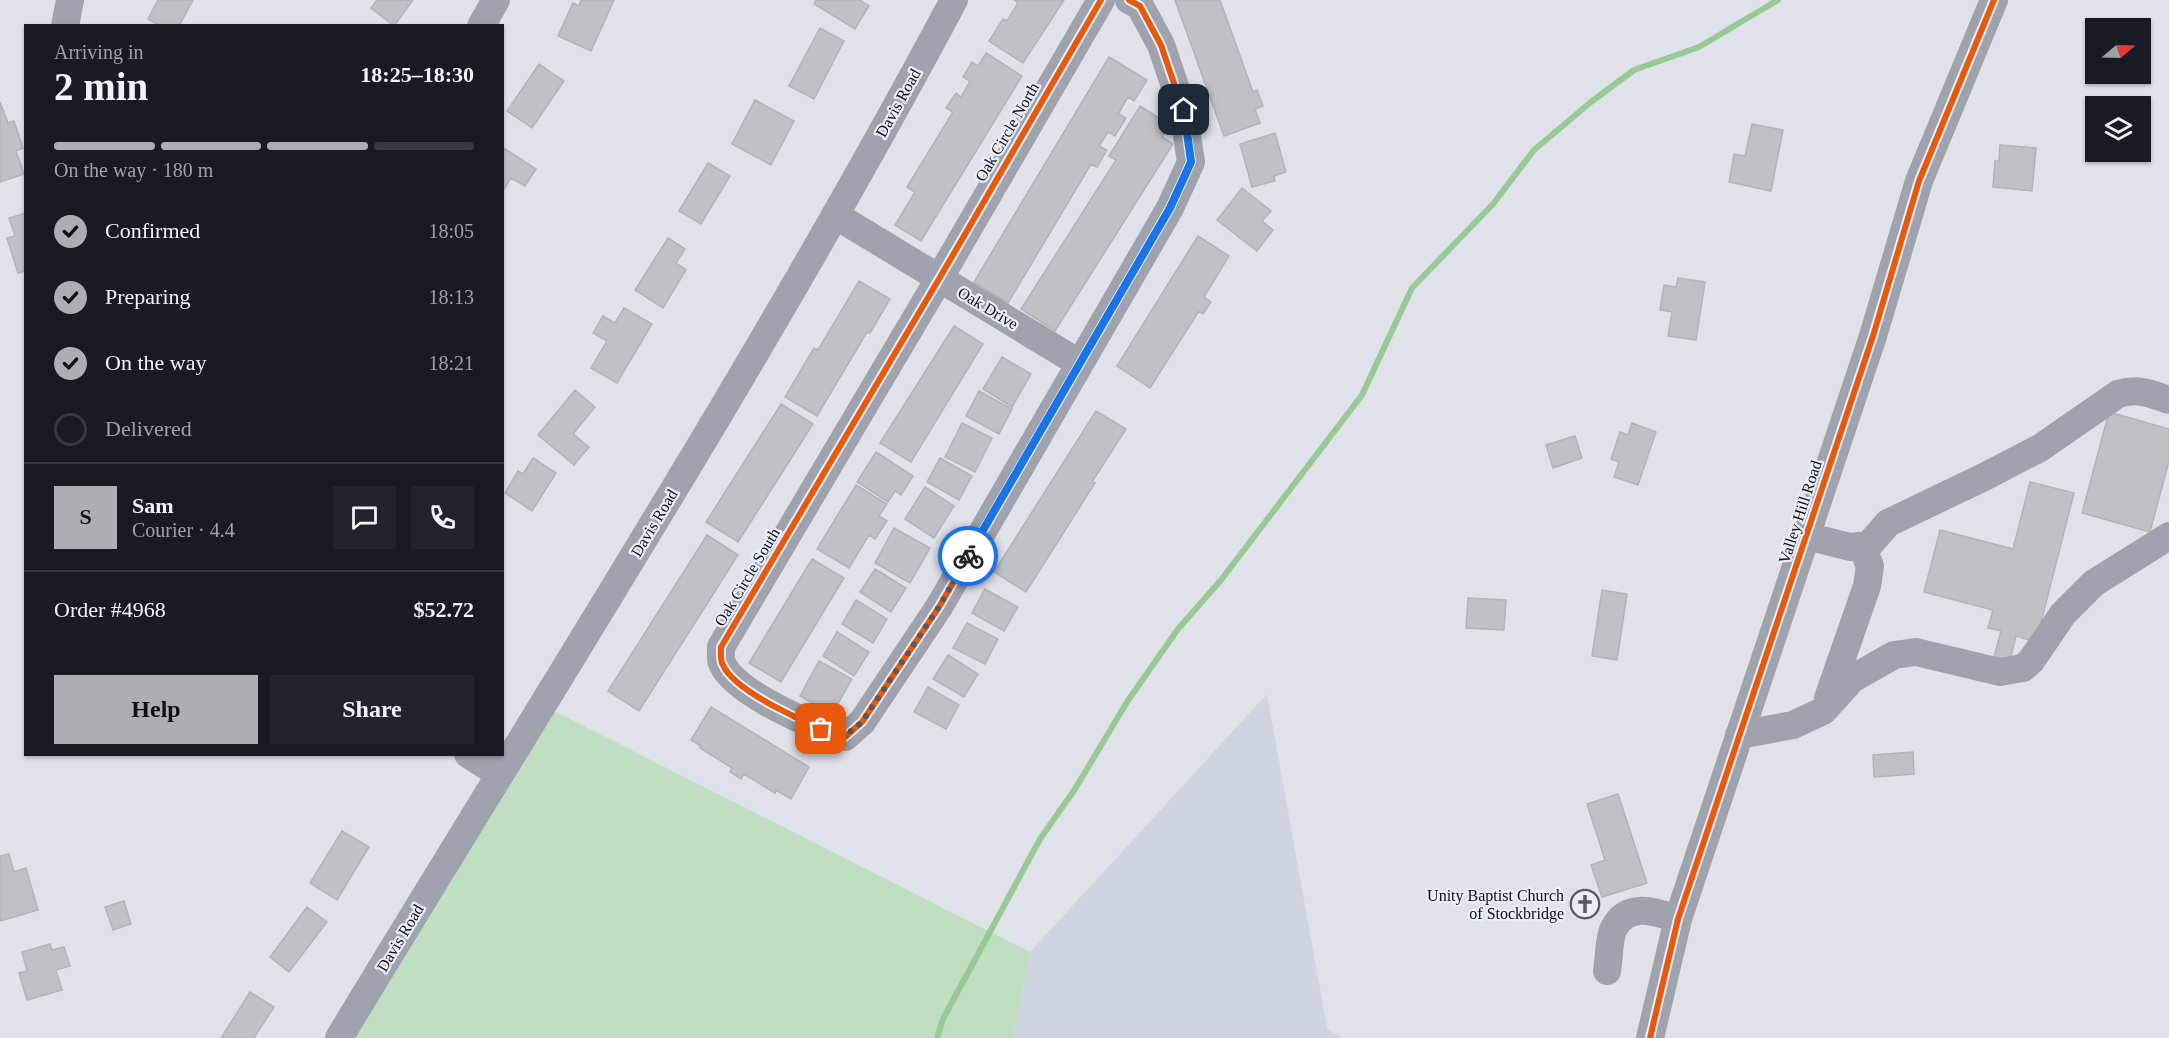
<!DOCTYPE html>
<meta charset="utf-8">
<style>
body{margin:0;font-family:Georgia,serif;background:#20242c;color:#f1f3f6;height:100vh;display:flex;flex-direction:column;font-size:22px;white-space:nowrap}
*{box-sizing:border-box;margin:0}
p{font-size:20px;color:#9ea1a6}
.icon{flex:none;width:33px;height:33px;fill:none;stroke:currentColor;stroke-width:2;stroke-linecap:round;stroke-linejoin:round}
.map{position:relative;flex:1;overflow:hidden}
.panel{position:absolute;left:24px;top:24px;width:480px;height:732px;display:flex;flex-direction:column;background:#171b24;border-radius:0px;box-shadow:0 2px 4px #0004}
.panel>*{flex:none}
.needle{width:39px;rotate:71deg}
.buttons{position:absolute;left:2085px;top:18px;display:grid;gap:12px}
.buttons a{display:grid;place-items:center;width:66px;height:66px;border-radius:0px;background:#171b24;box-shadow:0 2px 4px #0004;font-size:30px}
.pin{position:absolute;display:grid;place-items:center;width:51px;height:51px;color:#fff;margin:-26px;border-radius:12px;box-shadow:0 3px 9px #0006}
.courier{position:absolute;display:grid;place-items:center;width:60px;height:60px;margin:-30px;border:4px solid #1a73e8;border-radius:50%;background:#fff;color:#222;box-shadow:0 2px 8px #0007}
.overview em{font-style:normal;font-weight:800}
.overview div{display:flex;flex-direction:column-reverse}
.overview{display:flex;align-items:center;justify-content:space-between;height:102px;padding:0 30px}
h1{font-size:39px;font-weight:800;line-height:45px}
.bar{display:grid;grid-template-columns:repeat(4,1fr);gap:9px 6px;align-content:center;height:72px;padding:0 30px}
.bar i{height:8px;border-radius:4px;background:#363941}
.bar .on{background:#abaeb2}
.bar p{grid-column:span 4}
.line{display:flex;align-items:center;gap:15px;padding:0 30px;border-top:2px solid #363941}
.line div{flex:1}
.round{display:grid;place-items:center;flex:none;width:63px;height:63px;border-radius:0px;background:#20242c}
ol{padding:0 30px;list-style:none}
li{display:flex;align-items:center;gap:18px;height:66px}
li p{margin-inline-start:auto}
li .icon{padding:6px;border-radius:50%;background:#abaeb2;color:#111;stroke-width:4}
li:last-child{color:#9ea1a6}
li i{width:33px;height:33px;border:3px solid #363941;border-radius:50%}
.cta{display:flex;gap:12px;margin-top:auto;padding:12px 30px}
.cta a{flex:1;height:69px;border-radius:0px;background:#abaeb2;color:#111;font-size:24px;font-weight:800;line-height:69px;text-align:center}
.cta a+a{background:#20242c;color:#f1f3f6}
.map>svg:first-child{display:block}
</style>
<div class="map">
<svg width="2169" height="1038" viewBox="0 0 2169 1038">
<rect width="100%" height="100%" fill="#dfe2e9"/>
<path fill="#ced5e1" d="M1267,694L1327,1028L1342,1038H1013L1030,952Z"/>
<path fill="#c0dec1" d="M552,710L1030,952L1013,1038H341Z"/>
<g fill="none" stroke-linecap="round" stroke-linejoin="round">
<path stroke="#9ac998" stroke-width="6" d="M937,1038L943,1019L1040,839L1075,789L1127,702L1178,629L1221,580L1362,395L1412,288L1493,204L1534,150L1591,102L1634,70L1699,47L1778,0"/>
</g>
<path fill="#bfc1c6" stroke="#b1b4b9" stroke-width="1.5" d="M158,0H193L179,26H160L148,19Z
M377,0H413L394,26L371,8Z
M581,0H614L591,51L558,36L573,3L579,6Z
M816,0H860L869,6L855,29L814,4Z
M1014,0H1064L1023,63L989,41L1003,19L1007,21L1018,3Z
M1175,0H1220L1253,92L1257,90L1263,106L1255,109L1260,123L1224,136Z
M820,28L844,41L814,99L789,86Z
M986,53L1022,76L921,241L895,225L915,192L907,187L953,112L946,108L956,93L961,97L970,81L963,77L972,62L978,66Z
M1109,57L1147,80L1134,101L1128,97L1118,114L1126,118L1115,136L1108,132L1099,146L1107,150L1097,167L1091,164L1008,303L974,282Z
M539,64L564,81L532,128L507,111Z
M755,100L794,121L771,165L732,144Z
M0,102L8,123L14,121L23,148L16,151L24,174L0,182Z
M1140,106L1170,125L1162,137L1173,144L1055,331L1021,309L1116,160L1109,156Z
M1752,124L1783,130L1771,191L1729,182L1734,154L1745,156Z
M1275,133L1286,172L1274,176L1275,181L1252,187L1240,144Z
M2000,145L2036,148L2032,191L1993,187L1995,161H1999Z
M502,147L536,169L525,186L511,178L502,192Z
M708,163L730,176L701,224L679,211Z
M1242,188L1271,211L1262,221L1273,230L1257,251L1217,220Z
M26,213V271L18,273L7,238L15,236L9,218Z
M1198,236L1229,256L1204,297L1211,302L1203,314L1199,311L1150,388L1117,366Z
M668,238L685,249L676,263L686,270L663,308L635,290Z
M1678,278L1705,282L1696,340L1668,336L1672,312L1660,310L1664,285L1676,287Z
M859,281L890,299L870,333L867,332L817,416L785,397L814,348L818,350Z
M624,308L652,324L617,383L591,368L607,341L593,333L603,316L615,323Z
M954,326L983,344L911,462L880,443Z
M1002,357L1031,374L1012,407L983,389Z
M575,390L595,407L573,434L589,447L574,465L538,435Z
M979,391L1012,409L999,434L966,416Z
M781,404L813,424L738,542L706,522Z
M1096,411L1126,429L1092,482L1095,483L1026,592L994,572Z
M2109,412L2169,429V461L2150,532L2082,513Z
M962,423L992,438L975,472L945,457Z
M1632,423L1656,432L1638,485L1614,477L1619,462L1611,459L1620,432L1628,435Z
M1575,436L1582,458L1553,468L1546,445Z
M876,452L913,476L901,495L895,491L888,502L857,482Z
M533,458L556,473L532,511L505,493L518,471L523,474Z
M940,458L972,476L959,500L927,482Z
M2030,482L2074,493L2036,642L2016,636L2010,661L1994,657L2001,631L1988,628L1993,610L1924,592L1940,530L2013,549Z
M856,485L887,504L879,516L887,521L875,539L869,535L849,568L817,549Z
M925,487L954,506L934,538L905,519Z
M894,528L930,548L910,583L875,563Z
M707,535L738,555L639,711L608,691Z
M812,559L844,578L781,682L749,663Z
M875,569L906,588L891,612L860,592Z
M985,589L1018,607L1004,631L972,613Z
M1602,590L1627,594L1617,660L1592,656Z
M1468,598L1506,600L1504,630L1466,628Z
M856,600L887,619L873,643L842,624Z
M967,623L998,639L985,664L953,648Z
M837,632L869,652L854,676L823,656Z
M948,655L978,674L964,697L933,679Z
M819,661L852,679L832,714L800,696Z
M928,687L959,705L946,729L914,712Z
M711,707L809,767L791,799L776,790L775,793L744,774L741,779L730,772L732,768L700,748L701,746L691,740Z
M1913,752L1914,774L1874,777L1873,755Z
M1618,794L1647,883L1602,897L1591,865L1605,860L1587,804Z
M342,831L369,847L337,900L310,883Z
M9,854L14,872L26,868L38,910L0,921V856Z
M124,901L131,924L113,930L105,907Z
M307,907L327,922L289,972L270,957Z
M50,944L52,950L64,947L70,966L56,970L62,990L27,1000L19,973L27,971L22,952Z
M250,992L274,1007L254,1038H221Z"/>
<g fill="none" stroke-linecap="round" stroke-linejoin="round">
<path stroke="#9ea3ae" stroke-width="28" d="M1101,0L939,279L721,647C721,652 720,661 723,665C735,693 816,728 845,737L862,722L939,607L1170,208L1191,162L1183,110L1161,45L1140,6L1129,0
M65,26L70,0
M481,26L496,0
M835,215L1079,363
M1806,536L1850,547L1869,545L1888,523L1984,477L2040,448L2118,394C2139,388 2149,393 2169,400
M1828,698L1867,586L1870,566L1862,547
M1739,735L1793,725L1823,711L1852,679L1894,655L1916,652L2000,672L2023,668L2031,661L2063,614L2094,583L2169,536
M468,754L499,774
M1607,971C1609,960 1609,937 1614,928C1628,901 1657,912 1678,919
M339,1038C547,694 765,355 954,0
M1650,1038L1678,919L1873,336L1919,181L1994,0"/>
<g stroke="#e8eefa" stroke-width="10">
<path id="cycleway" d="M1101,0L939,279L721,647C721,652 720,661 723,665C735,693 816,728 845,737L862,722L939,607L1170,208L1191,162L1183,110L1161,45L1140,6L1129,0
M1650,1038L1678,919L1873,336L1919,181L1994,0"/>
</g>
<use href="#cycleway" stroke="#e8590c" stroke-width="6"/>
</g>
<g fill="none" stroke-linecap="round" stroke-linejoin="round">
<path stroke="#56595e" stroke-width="6" stroke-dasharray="0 10.8" d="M821,729L845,736L862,722L939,607L968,556"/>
<path stroke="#1a73e8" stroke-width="8" d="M968,556L1170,208L1191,162L1184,110"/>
</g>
<defs>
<g id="church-ring" transform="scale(1.5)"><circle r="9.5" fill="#e8eefa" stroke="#56595e" stroke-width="1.5"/><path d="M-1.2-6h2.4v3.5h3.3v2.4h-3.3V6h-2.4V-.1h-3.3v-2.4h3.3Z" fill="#56595e"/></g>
</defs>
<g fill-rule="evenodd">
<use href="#church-ring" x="1585" y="904"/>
</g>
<g text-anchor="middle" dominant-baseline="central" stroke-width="4.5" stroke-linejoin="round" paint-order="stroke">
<g font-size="16" fill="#0d0f13" stroke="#e8eefa">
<text transform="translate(898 103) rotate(-61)">Davis Road</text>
<text transform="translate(1007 132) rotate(-60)">Oak Circle North</text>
<text transform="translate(988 308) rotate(31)">Oak Drive</text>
<text transform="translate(1800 512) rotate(-72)">Valley Hill Road</text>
<text transform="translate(654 523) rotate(-59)">Davis Road</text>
<text transform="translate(747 577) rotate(-59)">Oak Circle South</text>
<text transform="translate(400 938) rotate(-59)">Davis Road</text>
</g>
<g font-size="16" fill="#0d0f13" stroke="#e8eefa" text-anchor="end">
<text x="1564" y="895">Unity Baptist Church<tspan x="1564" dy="18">of Stockbridge</tspan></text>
</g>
</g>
</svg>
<div class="buttons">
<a><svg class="needle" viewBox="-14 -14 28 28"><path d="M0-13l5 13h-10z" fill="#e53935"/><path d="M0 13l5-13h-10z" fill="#9ea1a6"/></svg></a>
<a><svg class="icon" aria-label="layers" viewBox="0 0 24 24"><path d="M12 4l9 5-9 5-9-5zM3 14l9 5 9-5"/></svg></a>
</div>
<div class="pin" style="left:821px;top:729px;background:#ea580c"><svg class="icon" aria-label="bag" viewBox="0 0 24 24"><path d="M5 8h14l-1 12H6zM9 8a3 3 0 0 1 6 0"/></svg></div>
<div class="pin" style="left:1184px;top:110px;background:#1f2937"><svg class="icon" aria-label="home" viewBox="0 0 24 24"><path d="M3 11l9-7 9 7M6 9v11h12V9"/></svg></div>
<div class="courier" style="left:968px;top:556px"><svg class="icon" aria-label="bike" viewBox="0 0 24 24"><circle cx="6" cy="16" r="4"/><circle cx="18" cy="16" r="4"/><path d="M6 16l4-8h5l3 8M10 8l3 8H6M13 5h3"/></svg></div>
<section class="panel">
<div class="overview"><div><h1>2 min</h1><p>Arriving in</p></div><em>18:25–18:30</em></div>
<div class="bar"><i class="on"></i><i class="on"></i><i class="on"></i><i></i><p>On the way · 180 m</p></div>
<ol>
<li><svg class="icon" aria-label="check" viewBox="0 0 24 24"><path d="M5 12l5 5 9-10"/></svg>Confirmed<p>18:05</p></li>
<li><svg class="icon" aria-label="check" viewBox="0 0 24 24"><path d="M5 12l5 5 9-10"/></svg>Preparing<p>18:13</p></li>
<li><svg class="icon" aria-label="check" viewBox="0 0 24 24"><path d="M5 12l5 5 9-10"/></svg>On the way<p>18:21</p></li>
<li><i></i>Delivered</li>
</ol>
<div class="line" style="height:108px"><b class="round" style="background:#abaeb2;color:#111">S</b><div><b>Sam</b><p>Courier · 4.4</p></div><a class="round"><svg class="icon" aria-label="chat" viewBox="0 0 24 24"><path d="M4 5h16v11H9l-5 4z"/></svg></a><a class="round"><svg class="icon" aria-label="phone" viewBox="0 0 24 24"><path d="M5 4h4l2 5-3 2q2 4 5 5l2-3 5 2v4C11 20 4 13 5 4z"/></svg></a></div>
<div class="line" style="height:78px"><div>Order #4968</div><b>$52.72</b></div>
<div class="cta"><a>Help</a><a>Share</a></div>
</section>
</div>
